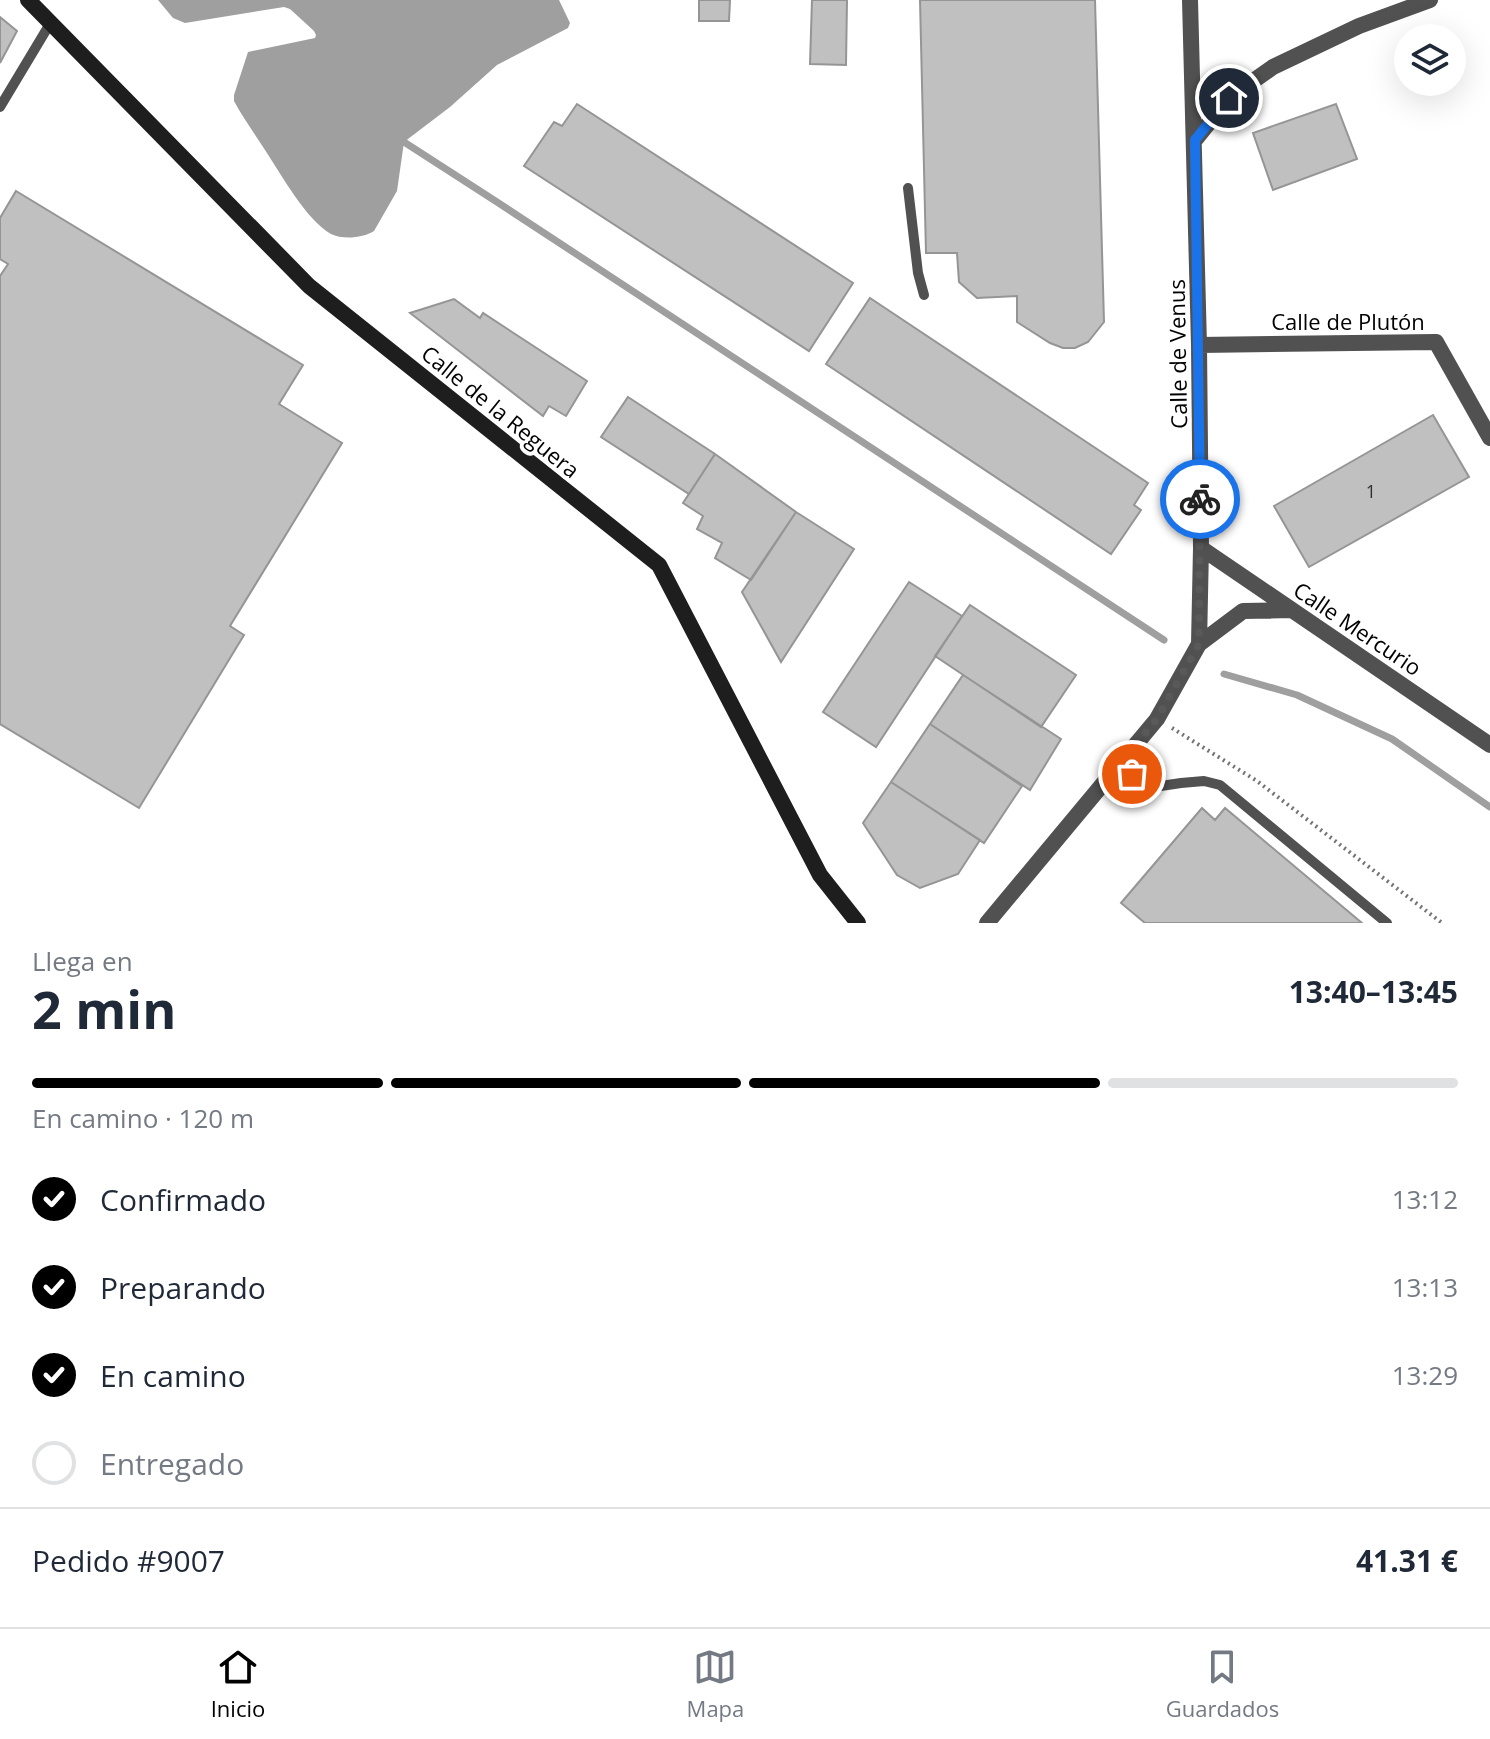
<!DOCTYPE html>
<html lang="es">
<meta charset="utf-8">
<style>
body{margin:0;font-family:"Open Sans",sans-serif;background:#f6f6f7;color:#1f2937;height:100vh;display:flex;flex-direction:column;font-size:30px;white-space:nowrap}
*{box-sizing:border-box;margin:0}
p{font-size:26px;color:#747a83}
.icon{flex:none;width:44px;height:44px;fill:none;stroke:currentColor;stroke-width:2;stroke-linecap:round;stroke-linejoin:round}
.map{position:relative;height:923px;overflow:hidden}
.details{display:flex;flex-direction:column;background:#fff;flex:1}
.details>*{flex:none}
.fabs{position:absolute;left:1394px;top:24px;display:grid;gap:16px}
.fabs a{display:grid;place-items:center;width:72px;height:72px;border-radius:50%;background:#fff;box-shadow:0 8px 32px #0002;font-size:40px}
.pin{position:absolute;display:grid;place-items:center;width:68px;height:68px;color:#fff;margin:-34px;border:4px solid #fff;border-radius:50%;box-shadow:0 2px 8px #0007}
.courier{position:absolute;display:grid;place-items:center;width:80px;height:80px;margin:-40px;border:6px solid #1a73e8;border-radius:50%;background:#fff;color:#222;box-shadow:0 2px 10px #0007}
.overview em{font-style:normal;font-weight:700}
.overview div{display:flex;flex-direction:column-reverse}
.overview{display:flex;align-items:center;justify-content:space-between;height:136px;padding:0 32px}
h1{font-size:52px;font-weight:700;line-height:60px}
.bar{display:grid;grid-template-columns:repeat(4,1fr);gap:12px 8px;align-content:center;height:96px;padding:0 32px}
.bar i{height:10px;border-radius:6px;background:#e0e1e3}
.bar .current{background:#000}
.bar p{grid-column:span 4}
.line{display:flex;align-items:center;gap:20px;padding:0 32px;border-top:2px solid #e0e1e3}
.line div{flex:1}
ol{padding:0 32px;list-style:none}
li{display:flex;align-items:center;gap:24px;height:88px}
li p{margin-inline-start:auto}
li .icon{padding:8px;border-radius:50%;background:#000;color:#fff;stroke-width:4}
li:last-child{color:#747a83}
li i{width:44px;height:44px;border:4px solid #e0e1e3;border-radius:50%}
.dock{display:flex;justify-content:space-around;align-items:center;height:112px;border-top:2px solid #e0e1e3;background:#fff;font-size:22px;color:#747a83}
.dock a{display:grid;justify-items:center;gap:4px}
.dock .current{color:#000}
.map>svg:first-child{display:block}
</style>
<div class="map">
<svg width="1490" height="923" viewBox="0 0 1490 923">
<rect width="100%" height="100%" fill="#fff"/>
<path fill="#9f9f9f" d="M158,0H559L570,23L568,28L497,65L450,107L404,142L397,191L374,231C363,238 343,240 331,234C306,220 281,174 265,150C255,134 243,118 234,101V95L248,52L315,38L316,35L314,31L290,9L284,7L185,23L173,18Z"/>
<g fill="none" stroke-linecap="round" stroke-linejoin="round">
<path stroke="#9f9f9f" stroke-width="7" d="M400,136L404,142L497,202L1164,640
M1224,674L1297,695L1392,739L1490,807"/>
</g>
<path fill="#c0c0c0" stroke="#959595" stroke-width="2" d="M699,0H730L729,21H699Z
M812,0H847L846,65L810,64Z
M920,0H1095L1104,322L1088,342L1075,348H1063L1050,343L1017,322V296L977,298L959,282L957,253H926Z
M0,17L17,31L0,63Z
M577,104L853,283L809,351L524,166L554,122L562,126Z
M1336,104L1357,159L1273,190L1253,133Z
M16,191L303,365L279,404L342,443L230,626L244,635L139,808L0,724V276L8,264L0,259V218Z
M870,298L1148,483L1134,505L1141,510L1111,554L826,364Z
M454,299L480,318L483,313L587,381L566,416L549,406L543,416L410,313Z
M628,397L715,454L689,494L601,437Z
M1433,415L1469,477L1309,567L1274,506Z
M715,454L796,512L751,580L715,558L722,543L697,529L703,516L683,503Z
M796,512L854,549L781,662L742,592Z
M909,582L962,616L876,747L823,712Z
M970,605L1076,675L1041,727L935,656Z
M963,675L1061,739L1030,790L930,724Z
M930,724L1022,786L984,843L891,782Z
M891,782L980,840L958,874L920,888L897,875L863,823Z
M1202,808L1215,820L1225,808L1362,923H1145L1121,903Z"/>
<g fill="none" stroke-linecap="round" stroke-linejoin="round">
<path stroke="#737373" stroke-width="4" stroke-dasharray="2 4" stroke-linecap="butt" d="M1172,728L1257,781L1442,923"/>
<path stroke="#515151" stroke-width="10" d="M0,107L51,22
M908,188L918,273L924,295
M1119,764L1144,785L1154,787L1181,783L1204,781L1220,785L1387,923"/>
<path stroke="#515151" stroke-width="16" d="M1195,140L1229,98L1273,67L1359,26L1430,0
M1199,345L1436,342L1490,438
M1201,548L1490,745
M1199,644L1243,611L1292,610
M987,923L1157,719L1199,644L1201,548L1199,345L1190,0"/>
<path stroke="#1e1e1e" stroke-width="16" d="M28,0L309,286L659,565L820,875L858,923"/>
</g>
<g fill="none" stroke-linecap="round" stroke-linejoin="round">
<path stroke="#595959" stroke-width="8" stroke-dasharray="0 14.4" d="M1132,774L1119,764L1157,719L1199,644L1200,499"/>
<path stroke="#1a73e8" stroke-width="10" d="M1200,499L1195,140L1229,98"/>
</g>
<g text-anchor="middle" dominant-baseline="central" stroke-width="8" stroke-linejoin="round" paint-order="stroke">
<g font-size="18" fill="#303030">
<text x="1371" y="491">1</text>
</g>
<g font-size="22" fill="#000" stroke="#fff">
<text x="1348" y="321">Calle de Plutón</text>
<text transform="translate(1177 354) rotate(-91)">Calle de Venus</text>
<text transform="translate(501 411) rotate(39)">Calle de la Reguera</text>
<text transform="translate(1358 628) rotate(34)">Calle Mercurio</text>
</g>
</g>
</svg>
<div class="fabs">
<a><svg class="icon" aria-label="layers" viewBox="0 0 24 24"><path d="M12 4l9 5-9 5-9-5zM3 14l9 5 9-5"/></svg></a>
</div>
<div class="pin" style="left:1132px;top:774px;background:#ea580c"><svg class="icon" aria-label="bag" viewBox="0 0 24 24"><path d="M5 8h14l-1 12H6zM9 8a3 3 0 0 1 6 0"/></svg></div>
<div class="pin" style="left:1229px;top:98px;background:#1f2937"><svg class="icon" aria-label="home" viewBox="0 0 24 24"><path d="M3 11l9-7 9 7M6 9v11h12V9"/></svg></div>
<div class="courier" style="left:1200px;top:499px"><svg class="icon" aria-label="bike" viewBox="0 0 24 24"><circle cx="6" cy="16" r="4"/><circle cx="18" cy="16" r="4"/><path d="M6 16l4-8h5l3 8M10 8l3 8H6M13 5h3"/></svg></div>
</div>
<section class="details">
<div class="overview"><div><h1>2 min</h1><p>Llega en</p></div><em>13:40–13:45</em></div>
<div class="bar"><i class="current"></i><i class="current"></i><i class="current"></i><i></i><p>En camino · 120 m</p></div>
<ol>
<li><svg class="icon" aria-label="check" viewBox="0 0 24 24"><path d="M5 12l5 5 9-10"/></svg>Confirmado<p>13:12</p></li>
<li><svg class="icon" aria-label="check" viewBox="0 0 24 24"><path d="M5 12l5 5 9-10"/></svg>Preparando<p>13:13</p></li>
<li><svg class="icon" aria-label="check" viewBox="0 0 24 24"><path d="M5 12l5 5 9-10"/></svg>En camino<p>13:29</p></li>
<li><i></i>Entregado</li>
</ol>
<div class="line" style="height:104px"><div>Pedido #9007</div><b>41.31 €</b></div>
</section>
<nav class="dock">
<a class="current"><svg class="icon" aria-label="home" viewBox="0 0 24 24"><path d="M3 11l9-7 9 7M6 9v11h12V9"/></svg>Inicio</a>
<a><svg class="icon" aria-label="map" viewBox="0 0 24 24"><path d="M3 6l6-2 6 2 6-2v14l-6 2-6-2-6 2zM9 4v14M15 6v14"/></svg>Mapa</a>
<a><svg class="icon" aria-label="saved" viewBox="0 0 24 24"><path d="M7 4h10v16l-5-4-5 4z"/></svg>Guardados</a>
</nav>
